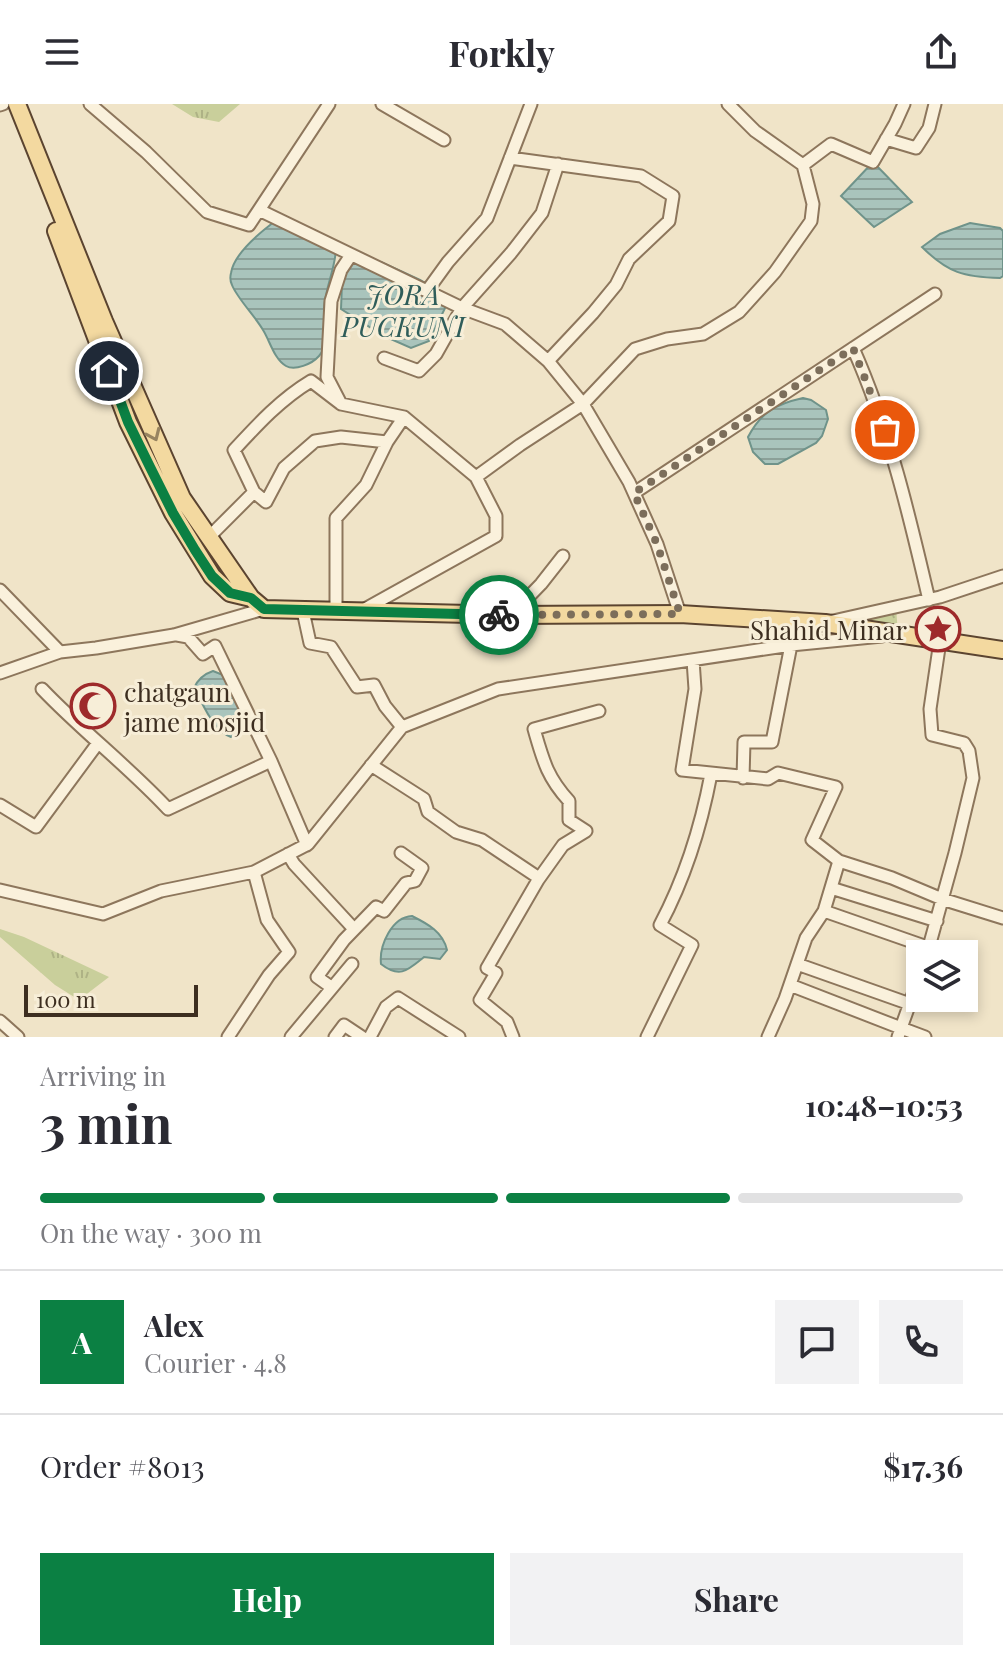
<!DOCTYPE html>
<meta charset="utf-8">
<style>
body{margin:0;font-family:"Playfair Display",serif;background:#f2f2f3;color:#2b2b33;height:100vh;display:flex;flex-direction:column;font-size:30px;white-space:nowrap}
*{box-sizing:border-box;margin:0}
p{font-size:26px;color:#7c7c81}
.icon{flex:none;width:44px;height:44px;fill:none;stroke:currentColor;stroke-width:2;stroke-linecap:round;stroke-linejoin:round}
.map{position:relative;height:933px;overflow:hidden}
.side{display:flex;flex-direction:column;background:#fff;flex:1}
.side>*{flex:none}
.buttons{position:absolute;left:906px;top:836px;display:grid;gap:16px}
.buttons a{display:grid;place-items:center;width:72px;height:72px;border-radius:0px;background:#fff;box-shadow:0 4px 12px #0003;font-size:40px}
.scale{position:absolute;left:24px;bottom:20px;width:174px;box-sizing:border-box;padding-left:8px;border:4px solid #3d2e20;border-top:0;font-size:22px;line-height:28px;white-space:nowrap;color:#3d2e20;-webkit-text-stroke:6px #f7eed8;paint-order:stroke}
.pin{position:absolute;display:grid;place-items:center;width:68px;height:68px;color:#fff;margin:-34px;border:4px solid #fff;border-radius:50%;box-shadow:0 2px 8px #0007}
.courier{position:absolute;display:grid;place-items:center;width:80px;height:80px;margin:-40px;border:6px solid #0b8043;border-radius:50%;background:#fff;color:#222;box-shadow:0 2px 10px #0007}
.headline em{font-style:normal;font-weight:700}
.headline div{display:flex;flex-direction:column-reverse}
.headline{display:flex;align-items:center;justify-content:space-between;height:136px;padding:0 40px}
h1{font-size:52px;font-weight:700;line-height:60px}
.bar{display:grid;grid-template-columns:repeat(4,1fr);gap:12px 8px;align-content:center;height:96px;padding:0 40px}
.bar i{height:10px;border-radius:6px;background:#e1e1e2}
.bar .current{background:#0b8043}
.bar p{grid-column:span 4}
.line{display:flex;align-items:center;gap:20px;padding:0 40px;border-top:2px solid #e1e1e2}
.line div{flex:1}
.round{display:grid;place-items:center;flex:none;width:84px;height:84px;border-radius:0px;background:#f2f2f3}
.action{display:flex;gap:16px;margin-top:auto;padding:16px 40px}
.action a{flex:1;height:92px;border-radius:0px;background:#0b8043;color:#fff;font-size:32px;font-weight:700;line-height:92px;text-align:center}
.action a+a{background:#f2f2f3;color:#2b2b33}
header{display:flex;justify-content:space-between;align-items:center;height:104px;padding:0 40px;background:#fff;font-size:36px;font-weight:700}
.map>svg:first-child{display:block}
</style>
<header><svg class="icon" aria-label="menu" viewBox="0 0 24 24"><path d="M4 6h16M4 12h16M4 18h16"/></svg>Forkly<svg class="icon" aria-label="share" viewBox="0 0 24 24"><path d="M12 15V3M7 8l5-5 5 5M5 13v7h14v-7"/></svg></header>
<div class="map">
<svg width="1003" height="933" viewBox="0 0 1003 933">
<defs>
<pattern id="grass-tufts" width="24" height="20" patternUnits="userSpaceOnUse" patternTransform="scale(2)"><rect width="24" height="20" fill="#c9cf9b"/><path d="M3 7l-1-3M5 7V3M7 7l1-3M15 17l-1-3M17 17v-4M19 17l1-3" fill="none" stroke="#aeb285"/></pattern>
<pattern id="water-rules" width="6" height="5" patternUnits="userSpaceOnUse" patternTransform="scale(2)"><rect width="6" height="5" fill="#a9c4bc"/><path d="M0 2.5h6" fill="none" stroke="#8ba098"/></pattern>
</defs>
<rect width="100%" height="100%" fill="#f0e4c8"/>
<path fill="url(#grass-tufts)" d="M172,0H240L219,18L193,13Z
M896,503L898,530L825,519Z
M0,825L24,833L109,873L79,896L55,881L0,833Z"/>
<path fill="url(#water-rules)" stroke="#6f938a" stroke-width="2" d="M873,58L912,98L874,123L841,92Z
M278,115C303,117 319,129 336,145C335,166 325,184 324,205C324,220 330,240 319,252C312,260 295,267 286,262C274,255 270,237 263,226C255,212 237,194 232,181C230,177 230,173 231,169C234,149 263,126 278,115Z
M970,119L1000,124L1003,127V172L1000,174C964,173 948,169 922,143L940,130Z
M349,157L381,158L420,176L450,194L429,237L411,244L384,232L341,205L342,179Z
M803,294L811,296L826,306L828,315L822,332L816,339L778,360H765L753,348L748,333C761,308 776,300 803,294Z
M213,567L223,571L248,621L243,627L231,633C212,626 204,601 194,584C198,575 204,570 213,567Z
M412,812C428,820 443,828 447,846L440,855L424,853C408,866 400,875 381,860C379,841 392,813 412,812Z"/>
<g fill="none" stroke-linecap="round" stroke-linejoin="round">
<g stroke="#8d765c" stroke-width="15">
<path id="minor" d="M90,0L146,48L207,108L249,121L329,0
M382,0L444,36
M0,1L3,0
M886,35L916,44L929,24L935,0
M510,54L641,72L673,92L669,117L629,155L616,181L593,209L548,257
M803,61L831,40L873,58L895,20L904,0
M259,106L462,204L505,220L548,257L583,300L629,378L657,440L680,510
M351,151L341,166L331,197L327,273L341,300L404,313
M427,187L448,158L487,114L531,0
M853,244C889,325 909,410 929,496
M384,254L419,267L436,250L462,204L511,149L542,109L558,60
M254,388L266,398L284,364L315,337L341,333L387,338
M634,389L935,190
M209,433L254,388L234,346C258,320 281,295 311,277L341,300
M0,486L60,548
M336,506V414L366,381L387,338L404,313L476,373L520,341L583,300L635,245L667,235L703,230L739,208L775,168L811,117L813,100L803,61L755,27L728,0
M363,506L496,432V412L476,373
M303,507L310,539L331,543L357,583L374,581L385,602L402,623
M511,511L541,480L563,452
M833,517L940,493L1003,472
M177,531L188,533L203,550L215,542L271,657L307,741
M693,556L695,585L682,666L768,675L778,669L836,683L812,736L839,757
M0,569L60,548L96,544L174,531L264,505
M42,585C82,627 129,663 168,705L271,657
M371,661L424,695L428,708L456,728L482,736L539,774
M743,674L744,638H772L791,541
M0,701L36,723L98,639
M288,750L294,760L354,825
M831,784L937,817
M0,786L103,810L161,787L254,768L308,740L402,623L498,585L791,541L882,532
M824,807L930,844
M927,850L955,749L973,674L969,647L964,639L932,631L930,605L940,537
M797,860L910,900
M920,871L901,924L925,933
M790,881L901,924L898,933
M331,883L317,873L344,836L376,803L384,807L406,779L415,777L422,764L401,749
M0,917L18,933
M228,933L269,871L289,848L267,816L254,768
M291,933L352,860
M335,933L344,921L362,933
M370,933L386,903L398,894L459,933
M513,933L507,918L480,896L496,869L487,864L538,776L563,741L586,727L569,716V697C547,673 543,656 534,625L599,607
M647,933L692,841L660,821C685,774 701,723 711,670
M768,933L785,895L806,834L824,807L839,757L892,774L942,795L1003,814"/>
</g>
<g stroke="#5b4430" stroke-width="20">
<path id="primary" d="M17,0L104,217L182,394L251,494L264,505L511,511L680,510L825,519L1003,546
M56,127L128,318L173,409L212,472L230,489L251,494"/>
</g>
<use href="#minor" stroke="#faf1dc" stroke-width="11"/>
<use href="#primary" stroke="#f3d9a0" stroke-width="16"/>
</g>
<defs><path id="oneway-chevron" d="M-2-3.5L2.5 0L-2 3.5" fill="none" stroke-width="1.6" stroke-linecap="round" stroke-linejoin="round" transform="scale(2)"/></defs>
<use stroke="#988460" href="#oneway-chevron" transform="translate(154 331) rotate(66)"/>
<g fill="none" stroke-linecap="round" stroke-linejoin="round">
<path stroke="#7c6e5b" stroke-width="8" stroke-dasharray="0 14.4" d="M499,511L680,510L657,440L634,389L853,244L885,326"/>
<path stroke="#0b8043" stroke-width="10" d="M109,267L128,318L150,363L173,409L195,446L212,472L230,489L251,494L264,505L499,511"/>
</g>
<defs>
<g id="sight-ring" transform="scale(2.3)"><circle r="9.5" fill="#f7eed8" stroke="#9e2a2b" stroke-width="1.5"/><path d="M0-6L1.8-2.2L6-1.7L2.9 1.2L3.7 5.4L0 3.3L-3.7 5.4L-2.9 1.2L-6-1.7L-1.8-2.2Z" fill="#9e2a2b"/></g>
<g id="mosque-ring" transform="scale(2.3)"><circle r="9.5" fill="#f7eed8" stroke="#9e2a2b" stroke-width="1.5"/><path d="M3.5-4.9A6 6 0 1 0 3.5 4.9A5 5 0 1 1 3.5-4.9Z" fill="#9e2a2b"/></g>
</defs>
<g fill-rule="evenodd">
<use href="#sight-ring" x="938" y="525"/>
<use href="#mosque-ring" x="93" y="602"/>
</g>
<g text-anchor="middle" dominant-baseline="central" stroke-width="6" stroke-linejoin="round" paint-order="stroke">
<g font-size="26" fill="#3d2e20" stroke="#f7eed8" text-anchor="end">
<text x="907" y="525">Shahid Minar</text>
<text x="124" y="587" text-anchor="start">chatgaun<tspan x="124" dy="30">jame mosjid</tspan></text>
</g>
<g font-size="28" font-style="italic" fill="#2f5d5a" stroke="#f7eed8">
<text x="403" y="189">JORA<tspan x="403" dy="32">PUCKUNI</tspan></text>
</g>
</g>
</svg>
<div class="buttons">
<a><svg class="icon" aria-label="layers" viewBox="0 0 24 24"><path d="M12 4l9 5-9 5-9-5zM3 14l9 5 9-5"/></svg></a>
</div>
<div class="scale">100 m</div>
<div class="pin" style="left:885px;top:326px;background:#ea580c"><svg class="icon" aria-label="bag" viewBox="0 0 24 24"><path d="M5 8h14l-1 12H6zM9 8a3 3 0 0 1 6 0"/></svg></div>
<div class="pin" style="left:109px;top:267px;background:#1f2937"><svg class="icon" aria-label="home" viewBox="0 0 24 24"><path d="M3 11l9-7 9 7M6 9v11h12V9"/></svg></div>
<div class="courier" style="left:499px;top:511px"><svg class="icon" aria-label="bike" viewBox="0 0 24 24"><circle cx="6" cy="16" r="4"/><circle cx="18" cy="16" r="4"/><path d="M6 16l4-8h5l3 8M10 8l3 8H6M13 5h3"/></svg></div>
</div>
<section class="side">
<div class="headline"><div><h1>3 min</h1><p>Arriving in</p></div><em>10:48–10:53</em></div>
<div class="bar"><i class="current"></i><i class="current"></i><i class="current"></i><i></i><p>On the way · 300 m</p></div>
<div class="line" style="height:144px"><b class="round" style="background:#0b8043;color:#fff">A</b><div><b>Alex</b><p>Courier · 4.8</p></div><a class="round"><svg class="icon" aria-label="chat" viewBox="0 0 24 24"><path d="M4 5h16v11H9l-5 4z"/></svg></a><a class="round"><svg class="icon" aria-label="phone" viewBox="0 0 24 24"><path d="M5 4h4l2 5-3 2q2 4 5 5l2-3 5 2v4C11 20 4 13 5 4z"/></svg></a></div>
<div class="line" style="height:104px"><div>Order #8013</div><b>$17.36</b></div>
<div class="action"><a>Help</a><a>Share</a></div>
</section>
